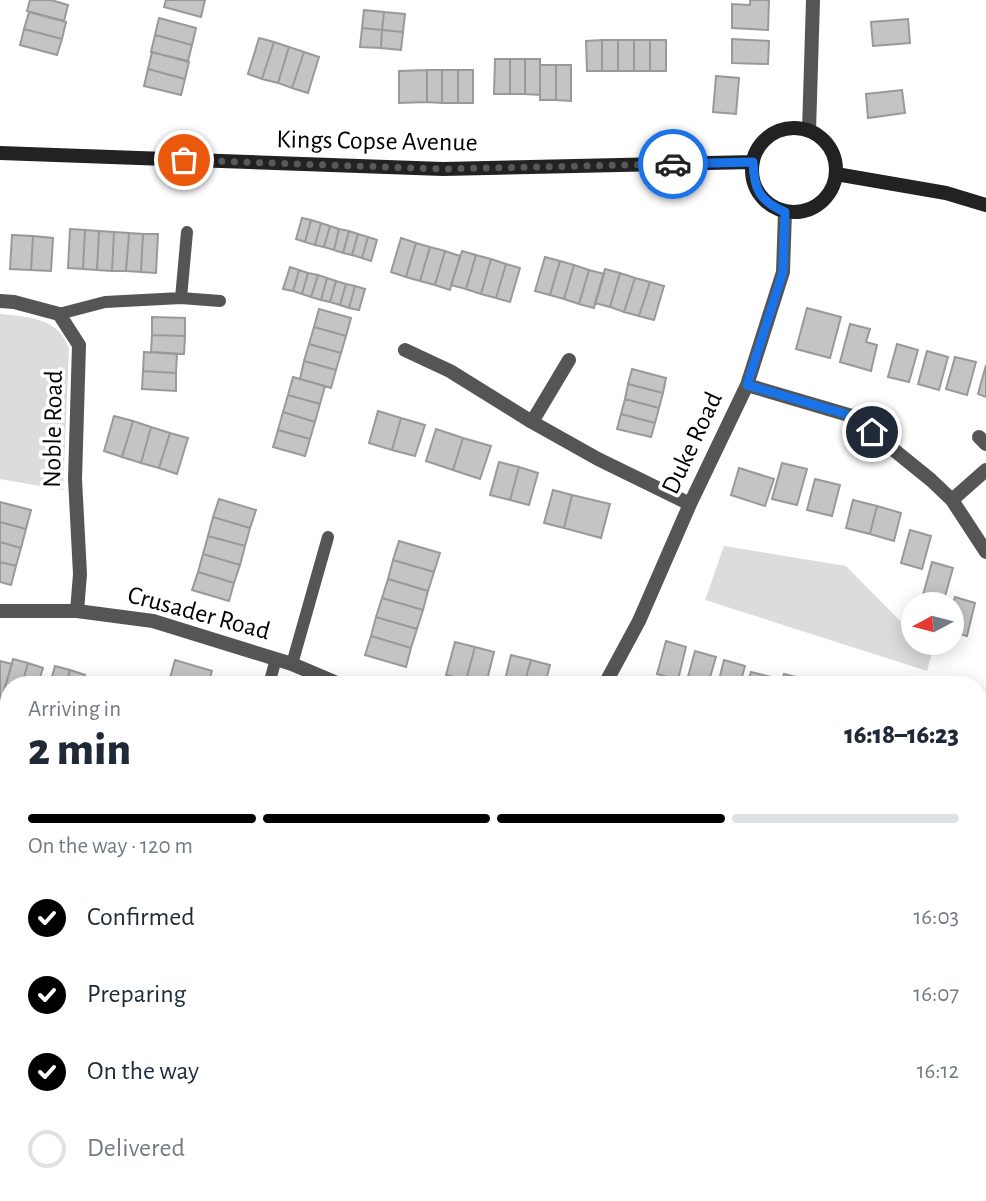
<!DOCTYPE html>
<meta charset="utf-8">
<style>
body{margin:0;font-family:"Alegreya Sans",sans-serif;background:#f2f2f3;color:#1f2937;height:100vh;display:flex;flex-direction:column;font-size:26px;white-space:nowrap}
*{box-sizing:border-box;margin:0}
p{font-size:23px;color:#747a83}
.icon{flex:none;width:38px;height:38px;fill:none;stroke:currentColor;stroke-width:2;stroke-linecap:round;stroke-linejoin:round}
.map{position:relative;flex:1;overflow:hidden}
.drawer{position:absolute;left:0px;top:676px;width:987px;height:527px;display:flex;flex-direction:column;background:#fff;border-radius:28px 28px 0 0;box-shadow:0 4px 18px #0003}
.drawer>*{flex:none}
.needle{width:46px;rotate:263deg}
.tools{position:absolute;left:901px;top:592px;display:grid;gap:14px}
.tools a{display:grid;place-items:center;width:63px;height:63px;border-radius:50%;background:#fff;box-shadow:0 4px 18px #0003;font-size:35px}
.pin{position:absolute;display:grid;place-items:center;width:60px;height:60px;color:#fff;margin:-30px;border:4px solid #fff;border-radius:50%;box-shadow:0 2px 7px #0007}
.courier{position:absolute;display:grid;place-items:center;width:70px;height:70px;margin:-35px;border:5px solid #1a73e8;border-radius:50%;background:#fff;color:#222;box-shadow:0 2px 9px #0007}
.summary em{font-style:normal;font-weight:800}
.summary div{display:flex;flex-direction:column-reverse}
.summary{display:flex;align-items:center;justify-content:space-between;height:119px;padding:0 28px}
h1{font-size:46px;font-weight:800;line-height:52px}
.bar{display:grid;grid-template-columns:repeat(4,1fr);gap:10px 7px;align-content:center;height:84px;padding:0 28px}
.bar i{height:9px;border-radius:5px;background:#e0e1e3}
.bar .active{background:#000}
.bar p{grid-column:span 4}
ol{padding:0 28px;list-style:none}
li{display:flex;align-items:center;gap:21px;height:77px}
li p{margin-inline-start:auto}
li .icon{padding:7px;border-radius:50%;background:#000;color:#fff;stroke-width:4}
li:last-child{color:#747a83}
li i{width:38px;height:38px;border:4px solid #e0e1e3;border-radius:50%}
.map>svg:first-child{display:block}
</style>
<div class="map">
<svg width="986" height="1201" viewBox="0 0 986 1201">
<rect width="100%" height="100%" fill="#fff"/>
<path fill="#dcdcdc" d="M0,314C28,317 59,317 69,349L63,490L0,479Z
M724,546L846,566L913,634L914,642H921L932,653L927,671L705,600Z"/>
<path fill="#c4c4c4" stroke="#999" stroke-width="2" d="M30,0H51L68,5L64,21L27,11Z
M166,0H205L201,17L164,7Z
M750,0H769L768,30L732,28V4L750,5Z
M364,10L384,12L382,30L362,28Z
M29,12L66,22L62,39L24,29Z
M384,12L405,14L403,32L382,30Z
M159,18L196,28L192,45L155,35Z
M908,19L910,43L873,46L871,22Z
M362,28L382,30L381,48L360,47Z
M24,29L62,39L57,55L20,45Z
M382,30L403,32L401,50L381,48Z
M155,35L192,45L188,61L151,52Z
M259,38L274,42L262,79L248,74Z
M732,39L769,41L768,64L732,63Z
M602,40V71H587L586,41Z
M602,40H618V71H602Z
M618,40H634V71H618Z
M634,40H650V71H634Z
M650,40H666V71H650Z
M274,42L289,47L278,83L262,79Z
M289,47L304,52L292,88L278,83Z
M152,52L189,62L185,79L148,69Z
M304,52L319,57L308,93L292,88Z
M495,59H510V94H494Z
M510,59H525V94H510Z
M525,59H540V95L525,94Z
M540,65H556V100H540Z
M556,65H571V101L556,100Z
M148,69L185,79L181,95L144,86Z
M427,70V102L399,103V71Z
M427,70H442V103L427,102Z
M442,70H458V103H442Z
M458,70H473V103H458Z
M716,76L739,78L736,114L713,112Z
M902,90L905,113L868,118L866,94Z
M302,218L311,220L305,242L296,239Z
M311,220L321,223L315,245L305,242Z
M321,223L330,226L324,247L315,245Z
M330,226L339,229L334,250L324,247Z
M70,229L85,230L83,269L68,268Z
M339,229L349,231L343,253L334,250Z
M85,230L99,231L97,270L83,269Z
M99,231L114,232L112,271L97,270Z
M349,231L358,234L352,255L343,253Z
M114,232L129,233L126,271H112Z
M129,233L143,234L141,272L126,271Z
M143,234H158L156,273L141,272Z
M358,234L368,237L362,258L352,255Z
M12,235L33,236L31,270L10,269Z
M33,236L53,238L51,271L31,270Z
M368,237L377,240L371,261L362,258Z
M401,238L416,243L406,277L391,272Z
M416,243L430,247L420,281L406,277Z
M430,247L445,251L435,285L420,281Z
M445,251L460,256L450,290L435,285Z
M462,251L476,255L466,289L451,285Z
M476,255L491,259L481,294L466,289Z
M545,257L560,261L550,295L535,291Z
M491,259L506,264L496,298L481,294Z
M560,261L574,265L564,299L550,295Z
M506,264L520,268L510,302L496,298Z
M574,265L589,270L579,304L564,299Z
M290,267L299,270L293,291L283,289Z
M605,269L620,273L610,307L595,303Z
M299,270L308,273L302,294L293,291Z
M589,270L604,274L594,308L579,304Z
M308,273L318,275L311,297L302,294Z
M620,273L635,278L624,312L610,307Z
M318,275L327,278L321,300L311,297Z
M327,278L336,281L330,302L321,300Z
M635,278L650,282L639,316L624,312Z
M336,281L346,284L340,305L330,302Z
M650,282L664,286L654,320L639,316Z
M346,284L355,286L349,308L340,305Z
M355,286L365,289L359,310L349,308Z
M807,308L841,317L830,358L796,349Z
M319,309L351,318L346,336L314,327Z
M152,317L185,318V336L152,335Z
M850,324L870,329L866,342L877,345L871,371L840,362Z
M314,327L346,336L341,353L309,344Z
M152,335L185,336L184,354L151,352Z
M309,344L341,353L336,370L304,361Z
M897,344L918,350L909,382L888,377Z
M927,351L948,357L939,390L918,384Z
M144,352L177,354L176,373L143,371Z
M955,357L976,362L967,395L946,389Z
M304,361L336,370L331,388L300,379Z
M986,365V397L978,394Z
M632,369L666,378L663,393L628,384Z
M143,371L176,373V391L142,389Z
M293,377L325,386L320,404L288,395Z
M628,384L663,393L659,408L625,399Z
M288,395L320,404L315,422L283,412Z
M625,399L659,408L655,423L621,414Z
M378,411L401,418L392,450L369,443Z
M283,412L315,422L310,439L278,430Z
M621,414L655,423L651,437L617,429Z
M114,416L133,421L122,457L104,451Z
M401,418L425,425L415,456L392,450Z
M133,421L151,427L141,463L122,457Z
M151,427L170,433L159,468L141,463Z
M436,429L463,438L453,470L426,461Z
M278,430L310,439L305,456L273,447Z
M170,433L188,438L177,474L159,468Z
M463,438L491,446L480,479L453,470Z
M499,462L519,467L510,500L490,495Z
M782,463L807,469L797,505L772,499Z
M519,467L538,473L529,505L510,500Z
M739,468L774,479L765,506L731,495Z
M815,479L840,485L832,516L807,510Z
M553,490L572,495L564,528L544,523Z
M572,495L610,504L601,538L564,528Z
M219,499L256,510L250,528L213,517Z
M853,500L877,506L870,534L846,528Z
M0,502L31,510L26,529L0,522Z
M877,506L901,513L894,541L870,534Z
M213,517L250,528L245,546L208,536Z
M0,522L26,529L21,548L0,542Z
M910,530L931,536L922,569L901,563Z
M208,536L245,546L240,565L203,554Z
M399,541L440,553L434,572L393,560Z
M0,542L21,548L16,566L0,562Z
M203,554L240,565L234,583L198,572Z
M393,560L434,572L428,591L388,579Z
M0,562L16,566L11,585L0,582Z
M932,562L953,568L944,600L923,595Z
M198,572L234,583L229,601L192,590Z
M388,579L428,591L423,610L382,598Z
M955,597L975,603L967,636L952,632V608Z
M382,598L423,610L417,629L376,617Z
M376,617L417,629L411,648L371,636Z
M371,636L411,648L406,667L365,655Z
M666,641L686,647L678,680L657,674Z
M455,642L475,647L466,680L446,675Z
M475,647L494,652L486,684L466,680Z
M695,651L716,657L708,684H686Z
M511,655L531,660L524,684H504Z
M13,659L28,663L22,684H9V696L3,695Z
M175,660L212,671L208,684H190L170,678Z
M531,660L550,665L545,684H524Z
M724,660L745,666L740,684H718Z
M0,661L12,664L1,700H0Z
M28,663L43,668L38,684H22Z
M55,666L70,670L66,684H50Z
M70,670L85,675L82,684H66Z
M751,672L771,677L770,684H747Z
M784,674L808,680L807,684H781Z
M985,842H986V869L980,867Z
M0,926L9,929V950L0,947Z
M978,928L986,930L984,961L978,960Z
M0,947L9,950L8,970L0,967Z
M0,1186L11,1201H0Z
M25,1194H61L51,1201H30Z"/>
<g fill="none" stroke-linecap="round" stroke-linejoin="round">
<path stroke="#555" stroke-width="12" d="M181,298L187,232
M59,314L105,302L181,298L220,301
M292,664L328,537
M269,684L276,659
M2,909L9,876
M241,1201L243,1194"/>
<path stroke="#555" stroke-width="14" d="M809,131L813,0
M0,301L14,302L59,314L79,345L75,479L80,574L77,611
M405,350L450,371L532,422L598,459L690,504
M747,385L852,416L931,480L952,500L986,552
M532,422L569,360
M979,437L986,444
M952,500L986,470
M0,611H77L153,621L292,664L339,684
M605,684L639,621L690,504L747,385L783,272L785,212
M978,739L986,728
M143,1201V1194"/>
<path stroke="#222" stroke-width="14" d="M752 170a42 42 0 1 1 84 0a42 42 0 1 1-84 0Z
M0,153L443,169L753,162
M836,174L946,193L986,205"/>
</g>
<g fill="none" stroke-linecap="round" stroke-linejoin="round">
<path stroke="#595959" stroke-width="7" stroke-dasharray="0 12.6" d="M184,160L443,169L673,164"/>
<path stroke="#1a73e8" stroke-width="9" d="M673,164L753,162C754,189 759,201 785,212L783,272L747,385L852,416L872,432"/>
</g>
<g text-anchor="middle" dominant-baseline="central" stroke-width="7" stroke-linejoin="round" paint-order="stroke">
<g font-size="26" fill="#000" stroke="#fff">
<text transform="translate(377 141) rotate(1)">Kings Copse Avenue</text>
<text transform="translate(53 429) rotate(-89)">Noble Road</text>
<text transform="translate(692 443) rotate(-65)">Duke Road</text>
<text transform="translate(199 613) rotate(15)">Crusader Road</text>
</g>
</g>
</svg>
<div class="tools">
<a><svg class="needle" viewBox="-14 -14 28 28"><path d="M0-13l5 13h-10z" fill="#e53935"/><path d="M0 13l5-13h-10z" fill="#747a83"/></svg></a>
</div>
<div class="pin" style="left:184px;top:160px;background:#ea580c"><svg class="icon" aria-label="bag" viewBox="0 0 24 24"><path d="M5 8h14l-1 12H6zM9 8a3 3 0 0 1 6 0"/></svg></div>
<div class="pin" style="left:872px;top:432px;background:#1f2937"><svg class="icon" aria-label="home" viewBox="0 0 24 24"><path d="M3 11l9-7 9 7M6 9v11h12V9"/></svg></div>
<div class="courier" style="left:673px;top:164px"><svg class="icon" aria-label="car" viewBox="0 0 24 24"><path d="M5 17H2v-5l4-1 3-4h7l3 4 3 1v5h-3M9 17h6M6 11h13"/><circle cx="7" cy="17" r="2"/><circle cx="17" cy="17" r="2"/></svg></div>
<section class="drawer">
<div class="summary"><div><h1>2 min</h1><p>Arriving in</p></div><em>16:18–16:23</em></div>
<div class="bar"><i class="active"></i><i class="active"></i><i class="active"></i><i></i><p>On the way · 120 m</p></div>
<ol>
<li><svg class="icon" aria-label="check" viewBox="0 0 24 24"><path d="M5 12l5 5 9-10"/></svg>Confirmed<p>16:03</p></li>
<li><svg class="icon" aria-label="check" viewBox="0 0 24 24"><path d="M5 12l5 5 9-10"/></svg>Preparing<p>16:07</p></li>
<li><svg class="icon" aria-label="check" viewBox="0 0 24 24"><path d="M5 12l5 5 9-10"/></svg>On the way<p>16:12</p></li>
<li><i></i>Delivered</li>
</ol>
</section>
</div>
